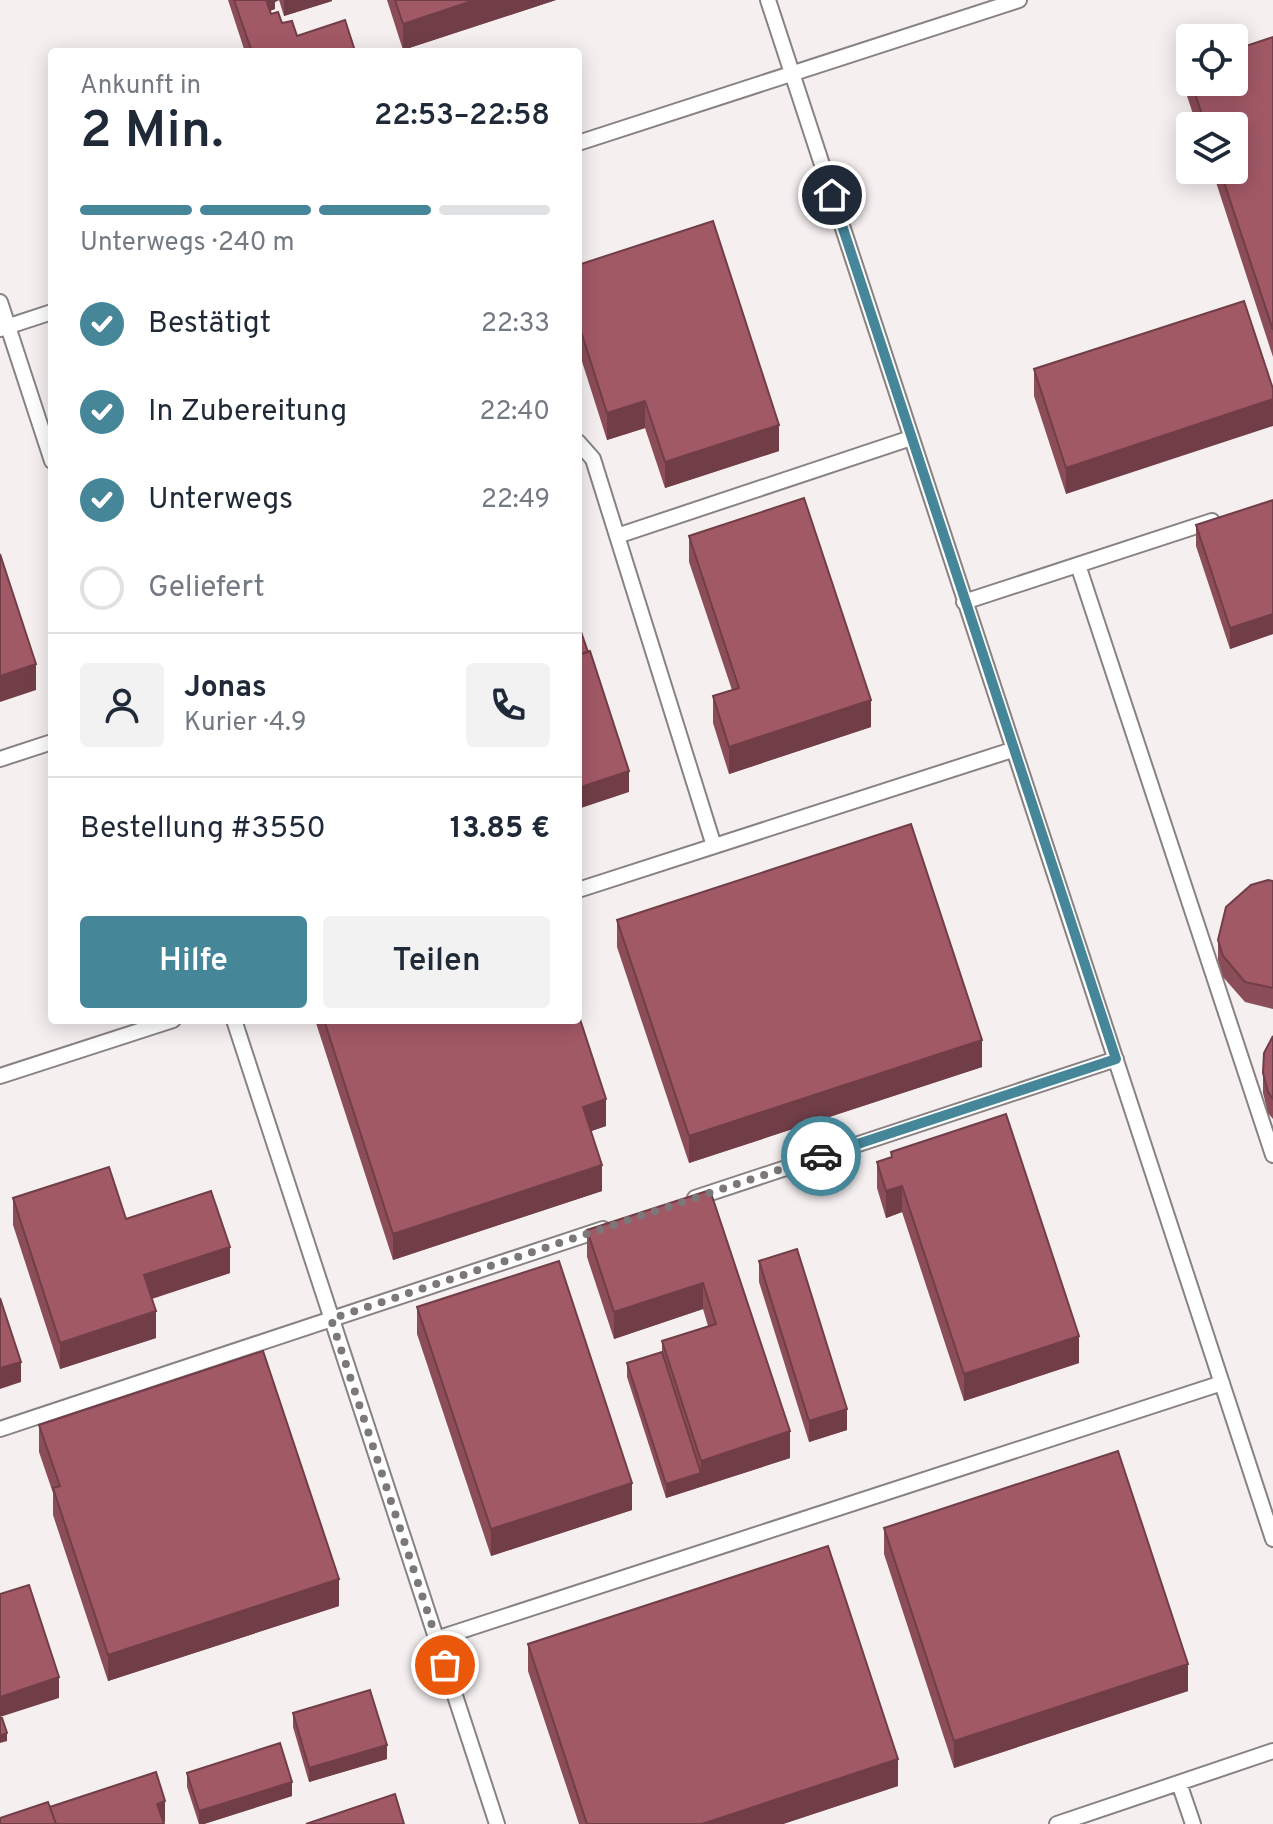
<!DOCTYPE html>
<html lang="de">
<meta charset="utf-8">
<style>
body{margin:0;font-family:Overpass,sans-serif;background:#f2f2f3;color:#1f2937;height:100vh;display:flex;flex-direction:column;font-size:30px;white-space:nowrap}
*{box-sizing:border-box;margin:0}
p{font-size:26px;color:#747a83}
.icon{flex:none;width:44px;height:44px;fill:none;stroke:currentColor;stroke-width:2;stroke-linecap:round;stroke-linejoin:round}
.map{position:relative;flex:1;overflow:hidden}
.sheet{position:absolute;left:48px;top:48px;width:534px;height:976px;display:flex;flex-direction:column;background:#fff;border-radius:8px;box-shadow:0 4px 20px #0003}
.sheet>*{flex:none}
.tools{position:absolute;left:1176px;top:24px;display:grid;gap:16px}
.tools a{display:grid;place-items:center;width:72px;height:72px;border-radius:8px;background:#fff;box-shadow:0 4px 20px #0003;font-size:40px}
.pin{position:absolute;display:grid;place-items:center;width:68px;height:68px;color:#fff;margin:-34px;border:4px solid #fff;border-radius:50%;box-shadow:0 2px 8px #0007}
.courier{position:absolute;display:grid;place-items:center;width:80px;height:80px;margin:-40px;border:6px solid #458699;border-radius:50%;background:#fff;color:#222;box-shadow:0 2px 10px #0007}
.head em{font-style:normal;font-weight:600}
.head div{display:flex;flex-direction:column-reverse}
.head{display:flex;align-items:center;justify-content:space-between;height:136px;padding:0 32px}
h1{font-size:52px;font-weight:600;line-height:60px}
.bar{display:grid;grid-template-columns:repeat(4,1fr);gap:12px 8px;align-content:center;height:96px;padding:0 32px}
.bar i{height:10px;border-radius:6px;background:#e0e1e3}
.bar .current{background:#458699}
.bar p{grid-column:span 4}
.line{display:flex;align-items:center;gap:20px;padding:0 32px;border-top:2px solid #e0e1e3}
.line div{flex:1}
.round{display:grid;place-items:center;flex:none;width:84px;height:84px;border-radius:8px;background:#f2f2f3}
ol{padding:0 32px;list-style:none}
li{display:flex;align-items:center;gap:24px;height:88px}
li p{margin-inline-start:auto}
li .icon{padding:8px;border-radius:50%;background:#458699;color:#fff;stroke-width:4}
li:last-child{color:#747a83}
li i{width:44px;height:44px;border:4px solid #e0e1e3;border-radius:50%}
.button{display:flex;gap:16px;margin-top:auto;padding:16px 32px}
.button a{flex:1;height:92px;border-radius:8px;background:#458699;color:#fff;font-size:32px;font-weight:600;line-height:92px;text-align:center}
.button a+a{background:#f2f2f3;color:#1f2937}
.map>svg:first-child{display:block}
</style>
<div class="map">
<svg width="1273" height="1824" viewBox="0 0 1273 1824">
<rect width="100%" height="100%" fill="#f5eff0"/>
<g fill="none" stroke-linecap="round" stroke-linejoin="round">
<g stroke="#888283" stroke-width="18">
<path id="service" d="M768,0L1273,1539
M578,143L1019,0
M0,302L52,461
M0,329L52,312
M578,442L593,459L714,846
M617,536L911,438
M1078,565L1273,1155
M964,602L1212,521
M0,759L52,742
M578,890L1012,750
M234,1020L497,1824
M0,1076L173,1020
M695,1198L1116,1059
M0,1429L603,1229
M436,1639L1222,1383
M1179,1783L1193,1824
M1057,1824L1273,1751"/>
</g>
<use href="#service" stroke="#fff" stroke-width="14"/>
</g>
<path fill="#8b4d58" d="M228,0H332V1L284,16L279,0L275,2V9L270,11L271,14L297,36L355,52H245Z
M387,0H556L403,50Z
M1273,37V357L1212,170H1234V126H1197L1186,93V66L1190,65V82H1234Z
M578,265L779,451L665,488L645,428L607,440L578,349Z
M1244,301L1066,494L1034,396V369Z
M1273,500V634L1230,649L1196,546V525Z
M689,536L871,727L729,774L713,723V696L732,690L689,562Z
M1273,881V1009L1245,1002L1223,977L1218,960V940Z
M617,920L982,1067L689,1163L617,947Z
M315,1020H578L606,1126L591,1131L602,1191L393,1260Z
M1273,1036V1119L1268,1113L1263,1093V1073Z
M891,1152L1079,1363L964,1401L902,1212L886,1218L877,1188V1162L891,1157Z
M710,1190L790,1458L666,1498L627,1377V1363L662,1354V1341L708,1326L703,1309L614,1339L587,1257V1230Z
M13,1198L230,1273L152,1299L156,1338L60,1369L13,1225Z
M759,1261L847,1430L809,1442L759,1282Z
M417,1307L632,1510L491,1556L417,1334Z
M39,1425L339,1606L108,1681L53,1515V1493L39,1452Z
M884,1528L1188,1691L954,1768L884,1554Z
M528,1644L898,1786L783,1824H579L528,1671Z
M293,1713L387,1759L309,1782L293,1727Z
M187,1773L292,1796L204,1824H199L187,1787Z"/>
<path fill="#713e47" d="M264,0H279L275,2V9L264,13Z
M284,0H332V1L284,16Z
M475,0H556L403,50V24Z
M1273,399V426L1066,494V468Z
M645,401V428L607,440V413Z
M779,425V451L665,488V462Z
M1273,614V634L1230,649V628Z
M36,664V690L0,702V676Z
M871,700V727L729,774V747Z
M629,771V792L578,809V788Z
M982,1040V1067L689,1163V1136Z
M606,1099V1126L583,1134V1107Z
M602,1165V1191L393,1260V1234Z
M902,1186V1212L886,1218V1191Z
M230,1247V1273L144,1301V1275Z
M703,1283V1309L614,1339V1312Z
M156,1311V1338L60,1369V1343Z
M1079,1336V1363L964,1401V1374Z
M21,1362V1382L0,1389V1368Z
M847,1409V1430L809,1442V1421Z
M790,1431V1458L666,1498V1484L701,1473V1461Z
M632,1483V1510L491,1556V1529Z
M339,1579V1606L108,1681V1655Z
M1188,1664V1691L954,1768V1741Z
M59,1677V1698L0,1717V1697Z
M7,1733V1741L0,1743V1736Z
M387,1745V1759L309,1782V1768Z
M898,1759V1786L783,1824H702Z
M292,1782V1796L204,1824H199V1811Z
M165,1801V1822L160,1824L157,1804Z"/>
<path fill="#a25966" stroke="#713e47" stroke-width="2" d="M234,0H266L271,14L278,12L282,23L292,21L297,36L345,20L355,51L252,52Z
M395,0H475L403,24Z
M1273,37V330L1220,170H1234V126H1206L1191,82H1234V50Z
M1190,65V78L1186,66Z
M713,221L779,425L665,462L645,401L607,413L578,322V265Z
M1244,301L1273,389V399L1066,468L1034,369Z
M804,498L871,700L729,747L713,696L739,688L689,536Z
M1273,500V614L1230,628L1196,525Z
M0,554L36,664L0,676Z
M578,623L588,652L578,655Z
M590,651L629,771L578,788V655Z
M911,824L982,1040L689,1136L617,920Z
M1268,880L1273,881V988L1245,982L1223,956L1218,940L1226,907L1251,885Z
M578,1013L606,1099L583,1107L602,1165L393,1234L324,1020H578Z
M1273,1036V1099L1268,1092L1263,1073L1264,1053Z
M1006,1114L1079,1336L964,1374L902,1186L886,1191L877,1162L892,1157L891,1152Z
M109,1167L126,1219L211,1191L230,1247L144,1275L156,1311L60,1343L13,1198Z
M710,1190L790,1431L701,1461L662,1341L716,1324L703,1283L614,1312L587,1230Z
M797,1249L847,1409L809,1421L759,1261Z
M559,1261L632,1483L491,1529L417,1307Z
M0,1298L21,1362L0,1368Z
M263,1351L339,1579L108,1655L53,1488L60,1486L39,1425Z
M662,1352L701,1473L666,1484L627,1363Z
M1118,1451L1188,1664L954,1741L884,1528Z
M828,1546L898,1759L702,1824H587L528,1644Z
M29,1585L59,1677L0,1697V1594Z
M370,1690L387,1745L309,1768L293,1713Z
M0,1718H2L7,1733L0,1736Z
M280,1743L292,1782L199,1811L187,1773Z
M156,1772L165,1801L157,1804L164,1824H56L50,1807Z
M395,1794L404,1824H306Z
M48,1802L56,1824H0V1818Z"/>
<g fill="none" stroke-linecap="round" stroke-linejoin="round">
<path stroke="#7c7879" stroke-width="8" stroke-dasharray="0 14.4" d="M445,1665L331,1319L821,1156"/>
<path stroke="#458699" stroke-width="10" d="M821,1156L1116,1059L832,195"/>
</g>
</svg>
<div class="tools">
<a><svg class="icon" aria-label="locate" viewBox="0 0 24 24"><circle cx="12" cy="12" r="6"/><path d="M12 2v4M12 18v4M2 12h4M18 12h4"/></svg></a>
<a><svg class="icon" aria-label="layers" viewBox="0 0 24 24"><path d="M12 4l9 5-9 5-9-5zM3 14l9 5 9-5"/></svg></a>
</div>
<div class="pin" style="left:445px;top:1665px;background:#ea580c"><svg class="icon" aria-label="bag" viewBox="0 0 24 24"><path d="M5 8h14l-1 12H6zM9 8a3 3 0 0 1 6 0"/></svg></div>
<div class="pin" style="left:832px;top:195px;background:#1f2937"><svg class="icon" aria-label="home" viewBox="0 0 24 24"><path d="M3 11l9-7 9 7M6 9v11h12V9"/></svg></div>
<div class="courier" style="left:821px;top:1156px"><svg class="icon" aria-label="car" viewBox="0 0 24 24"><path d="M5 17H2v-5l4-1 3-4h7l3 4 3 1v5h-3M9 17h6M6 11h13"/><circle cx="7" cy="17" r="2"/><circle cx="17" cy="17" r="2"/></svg></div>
<section class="sheet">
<div class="head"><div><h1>2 Min.</h1><p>Ankunft in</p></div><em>22:53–22:58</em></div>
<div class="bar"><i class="current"></i><i class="current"></i><i class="current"></i><i></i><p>Unterwegs · 240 m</p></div>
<ol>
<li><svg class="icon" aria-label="check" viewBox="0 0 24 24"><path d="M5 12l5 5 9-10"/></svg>Bestätigt<p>22:33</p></li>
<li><svg class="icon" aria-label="check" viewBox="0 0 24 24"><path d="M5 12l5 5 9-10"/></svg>In Zubereitung<p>22:40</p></li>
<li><svg class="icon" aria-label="check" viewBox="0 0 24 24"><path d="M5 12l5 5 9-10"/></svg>Unterwegs<p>22:49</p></li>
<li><i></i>Geliefert</li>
</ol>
<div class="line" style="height:144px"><a class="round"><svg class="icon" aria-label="person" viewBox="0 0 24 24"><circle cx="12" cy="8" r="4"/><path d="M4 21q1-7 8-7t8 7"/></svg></a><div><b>Jonas</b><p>Kurier · 4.9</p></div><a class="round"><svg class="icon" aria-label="phone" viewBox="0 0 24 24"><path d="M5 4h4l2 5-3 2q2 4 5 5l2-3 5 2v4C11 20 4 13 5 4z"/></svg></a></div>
<div class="line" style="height:104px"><div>Bestellung #3550</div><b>13.85 €</b></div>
<div class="button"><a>Hilfe</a><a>Teilen</a></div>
</section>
</div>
